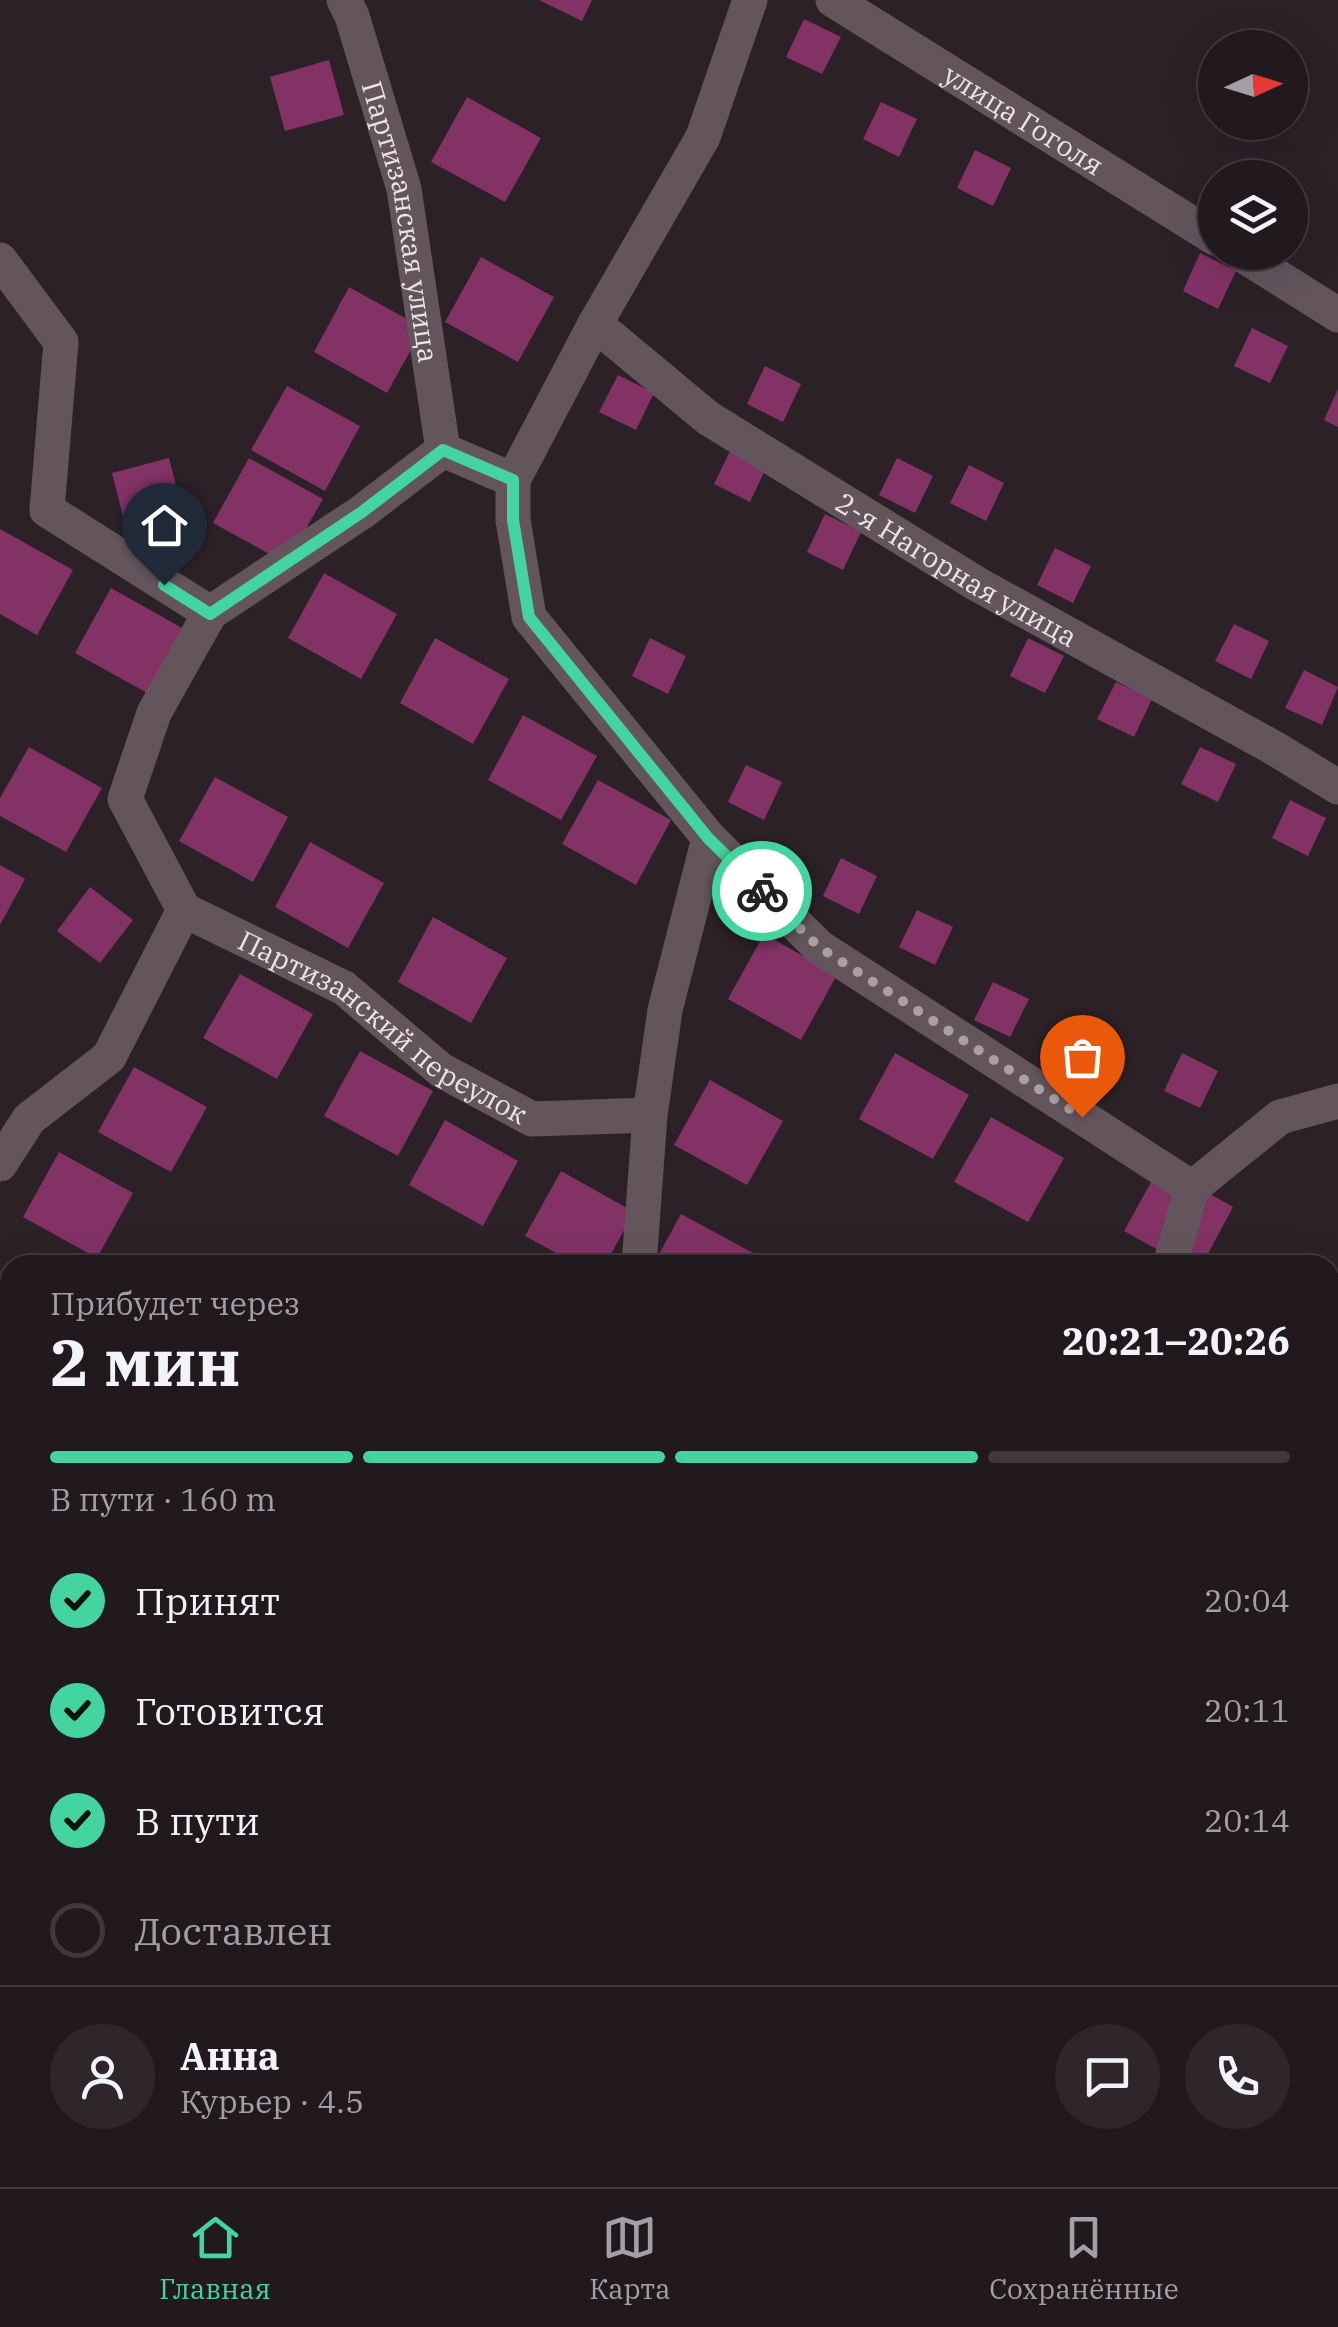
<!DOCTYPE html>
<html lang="ru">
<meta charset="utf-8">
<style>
body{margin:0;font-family:"IBM Plex Serif",serif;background:#2e262b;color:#f1f3f6;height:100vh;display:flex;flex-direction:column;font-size:38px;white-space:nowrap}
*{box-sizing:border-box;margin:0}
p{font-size:32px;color:#a2a0a4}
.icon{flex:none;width:55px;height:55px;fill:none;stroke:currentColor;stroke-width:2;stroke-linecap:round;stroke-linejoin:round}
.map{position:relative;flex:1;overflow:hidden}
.sheet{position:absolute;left:0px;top:1255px;width:1340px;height:932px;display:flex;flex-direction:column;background:#22191e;border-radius:30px 30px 0 0;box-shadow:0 10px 40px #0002,0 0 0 2px #3f383c}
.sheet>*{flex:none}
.needle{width:65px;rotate:86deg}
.controls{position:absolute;left:1198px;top:30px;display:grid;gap:20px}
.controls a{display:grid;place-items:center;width:110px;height:110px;border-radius:50%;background:#22191e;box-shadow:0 10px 40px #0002,0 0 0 2px #3f383c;font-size:50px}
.pin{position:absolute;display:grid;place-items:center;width:85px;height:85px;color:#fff;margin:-102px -42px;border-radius:50% 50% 50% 0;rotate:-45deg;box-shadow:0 0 10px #0007}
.pin .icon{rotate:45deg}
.courier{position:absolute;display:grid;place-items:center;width:100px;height:100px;margin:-50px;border:8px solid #44d4a0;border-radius:50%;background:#fff;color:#222;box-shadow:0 2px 12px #0007}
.summary em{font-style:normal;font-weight:700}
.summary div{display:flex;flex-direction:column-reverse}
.summary{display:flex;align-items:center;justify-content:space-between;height:170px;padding:0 50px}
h1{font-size:65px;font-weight:700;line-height:75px}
.bar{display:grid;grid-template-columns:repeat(4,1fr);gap:15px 10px;align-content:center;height:120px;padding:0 50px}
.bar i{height:12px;border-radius:8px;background:#3f383c}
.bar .on{background:#44d4a0}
.bar p{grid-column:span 4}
.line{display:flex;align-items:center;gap:25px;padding:0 50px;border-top:2px solid #3f383c}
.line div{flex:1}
.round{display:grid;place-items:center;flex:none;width:105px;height:105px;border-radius:52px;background:#2e262b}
ol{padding:0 50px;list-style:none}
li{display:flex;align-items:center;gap:30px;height:110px}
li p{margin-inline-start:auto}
li .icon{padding:10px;border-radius:50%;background:#44d4a0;color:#111;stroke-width:4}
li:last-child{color:#a2a0a4}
li i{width:55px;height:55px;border:5px solid #3f383c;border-radius:50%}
.tab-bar{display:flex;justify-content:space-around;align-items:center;height:140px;border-top:2px solid #3f383c;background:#22191e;font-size:28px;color:#a2a0a4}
.tab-bar a{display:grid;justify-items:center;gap:5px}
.tab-bar .on{color:#44d4a0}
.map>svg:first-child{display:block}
</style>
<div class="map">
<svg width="1338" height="2187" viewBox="0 0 1338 2187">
<rect width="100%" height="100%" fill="#2d2128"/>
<path fill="#823265" d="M539,0H592L582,21Z
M804,19L841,37L822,74L786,57Z
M329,60L344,115L285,131L270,77Z
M467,97L541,138L505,202L431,162Z
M881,102L917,119L899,157L863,139Z
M975,150L1011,168L993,206L957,188Z
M1200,253L1236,271L1218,309L1183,291Z
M481,257L554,297L518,362L445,322Z
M349,287L423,328L387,393L314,352Z
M1252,328L1288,346L1270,383L1234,366Z
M765,366L801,384L783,422L747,404Z
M618,375L654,393L636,430L599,412Z
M287,386L360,426L325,491L251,450Z
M1338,389V427L1324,420Z
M732,447L768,464L750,502L714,484Z
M169,458L182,509L125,524L112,473Z
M249,458L323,499L286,563L213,523Z
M897,458L933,476L915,513L879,495Z
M969,465L1004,483L986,521L950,503Z
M825,514L861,532L843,570L807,552Z
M0,529L73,570L37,635L0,614Z
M1055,548L1091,566L1073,603L1037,585Z
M324,573L397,614L361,679L288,638Z
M111,588L184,629L149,694L75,653Z
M1234,624L1269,641L1251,679L1215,661Z
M435,638L509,679L473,744L400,703Z
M650,638L686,656L668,694L632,676Z
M1028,638L1064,656L1045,693L1010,676Z
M1304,670L1338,687L1322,725L1285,708Z
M1116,682L1152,699L1134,737L1097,719Z
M523,715L597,756L561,820L488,780Z
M29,747L102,788L66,852L0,816V798Z
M1200,747L1236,764L1218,802L1181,784Z
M746,765L782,782L764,820L728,802Z
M215,777L288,817L253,882L179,841Z
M598,780L671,820L636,885L562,844Z
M1290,800L1326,818L1308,856L1272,838Z
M310,842L384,883L348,948L275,907Z
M841,858L877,876L859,914L823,896Z
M0,865L25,879L0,925Z
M90,887L133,920L100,963L57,931Z
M917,910L953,927L935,965L899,947Z
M433,917L507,958L471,1023L398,982Z
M764,934L837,975L801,1040L728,999Z
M240,974L313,1014L277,1079L203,1038Z
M993,982L1029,999L1010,1037L974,1020Z
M1072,1022L1108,1039L1089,1077L1053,1059Z
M360,1051L433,1091L398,1156L324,1116Z
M895,1053L969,1095L933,1159L859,1119Z
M1182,1053L1218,1071L1200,1108L1164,1091Z
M134,1067L207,1107L171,1172L98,1132Z
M710,1080L783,1121L747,1185L674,1145Z
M991,1117L1064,1158L1028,1222L954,1182Z
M445,1120L518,1161L483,1226L409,1185Z
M59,1152L133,1193L97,1258L23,1217Z
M1160,1166L1233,1207L1202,1265H1185L1124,1231Z
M561,1171L634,1212L605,1265H578L525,1236Z
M681,1214L755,1254L749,1265H653Z
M0,1430L10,1436V1484L0,1502Z"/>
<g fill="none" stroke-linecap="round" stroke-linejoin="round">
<g stroke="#64555d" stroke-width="35">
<path id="s1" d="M344,0L352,16L404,189L443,450L513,480V520L529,617L709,838L819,947L1192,1188"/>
<path id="s2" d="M833,0L1215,238"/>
<path d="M1238,252L1338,315"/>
<path d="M0,260L61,342L47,510L210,613"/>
<path id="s3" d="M595,324L708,418L977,584L1274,748L1338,787"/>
<path d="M513,480L595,324L703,137L750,0"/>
<path id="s4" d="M184,910L344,988L441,1070L532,1119L650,1115"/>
<path d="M0,1164L29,1119L109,1057L184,910L125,799L154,713L210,613L362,512L443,450"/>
<path d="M639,1265L650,1115L665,1010L709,838"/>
<path d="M1170,1265L1192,1188L1280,1117L1338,1101"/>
</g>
</g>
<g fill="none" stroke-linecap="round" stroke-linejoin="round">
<path stroke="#a99fa5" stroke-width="10" stroke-dasharray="0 18" d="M762,891L819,947L1082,1117"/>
<path stroke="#44d4a0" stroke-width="12" d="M164,585L210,614L362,512L443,450L513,480V520L529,617L708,838L762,891"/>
</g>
<g text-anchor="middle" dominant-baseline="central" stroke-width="8" stroke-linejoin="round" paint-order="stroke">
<g font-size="28" fill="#ece3e8" stroke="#2d2128">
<text stroke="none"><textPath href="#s2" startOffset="225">улица Гоголя</textPath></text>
<text stroke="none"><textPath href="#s1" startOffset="230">Партизанская улица</textPath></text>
<text stroke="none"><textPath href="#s3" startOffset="438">2-я Нагорная улица</textPath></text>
<text stroke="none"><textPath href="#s4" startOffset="232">Партизанский переулок</textPath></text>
</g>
</g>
</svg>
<div class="controls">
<a><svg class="needle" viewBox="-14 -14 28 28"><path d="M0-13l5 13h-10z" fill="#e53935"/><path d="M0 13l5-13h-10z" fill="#a2a0a4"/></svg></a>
<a><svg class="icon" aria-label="layers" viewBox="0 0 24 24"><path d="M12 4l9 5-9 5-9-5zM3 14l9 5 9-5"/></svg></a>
</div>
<div class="pin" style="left:1082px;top:1117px;background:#ea580c"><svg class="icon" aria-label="bag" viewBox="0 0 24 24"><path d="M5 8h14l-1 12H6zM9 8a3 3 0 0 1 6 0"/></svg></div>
<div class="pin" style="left:164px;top:585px;background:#1f2937"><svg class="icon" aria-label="home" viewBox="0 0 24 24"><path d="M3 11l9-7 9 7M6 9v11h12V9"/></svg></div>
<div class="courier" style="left:762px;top:891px"><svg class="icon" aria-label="bike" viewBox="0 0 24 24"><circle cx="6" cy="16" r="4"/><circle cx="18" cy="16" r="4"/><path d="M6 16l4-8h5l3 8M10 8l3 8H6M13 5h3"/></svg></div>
<section class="sheet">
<div class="summary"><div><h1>2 мин</h1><p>Прибудет через</p></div><em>20:21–20:26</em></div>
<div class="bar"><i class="on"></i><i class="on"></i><i class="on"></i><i></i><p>В пути · 160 m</p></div>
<ol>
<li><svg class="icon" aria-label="check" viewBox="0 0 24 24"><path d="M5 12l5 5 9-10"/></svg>Принят<p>20:04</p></li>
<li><svg class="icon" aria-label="check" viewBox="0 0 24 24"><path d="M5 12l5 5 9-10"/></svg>Готовится<p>20:11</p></li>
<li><svg class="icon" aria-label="check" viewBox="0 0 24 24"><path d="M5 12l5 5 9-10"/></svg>В пути<p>20:14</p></li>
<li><i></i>Доставлен</li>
</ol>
<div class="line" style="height:180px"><a class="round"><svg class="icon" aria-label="person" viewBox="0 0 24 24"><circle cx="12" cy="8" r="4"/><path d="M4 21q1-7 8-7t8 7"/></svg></a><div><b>Анна</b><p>Курьер · 4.5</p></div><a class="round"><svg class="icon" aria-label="chat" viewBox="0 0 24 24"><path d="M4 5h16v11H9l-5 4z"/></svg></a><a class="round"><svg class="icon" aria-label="phone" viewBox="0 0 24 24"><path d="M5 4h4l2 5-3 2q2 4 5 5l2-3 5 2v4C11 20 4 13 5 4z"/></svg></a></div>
</section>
</div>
<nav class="tab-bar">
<a class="on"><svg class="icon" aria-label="home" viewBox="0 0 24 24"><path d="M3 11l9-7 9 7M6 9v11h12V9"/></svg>Главная</a>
<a><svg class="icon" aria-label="map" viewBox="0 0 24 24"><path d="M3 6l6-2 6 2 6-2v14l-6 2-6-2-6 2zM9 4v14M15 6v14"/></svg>Карта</a>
<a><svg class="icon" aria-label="saved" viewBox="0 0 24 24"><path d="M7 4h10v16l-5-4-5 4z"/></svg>Сохранённые</a>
</nav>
